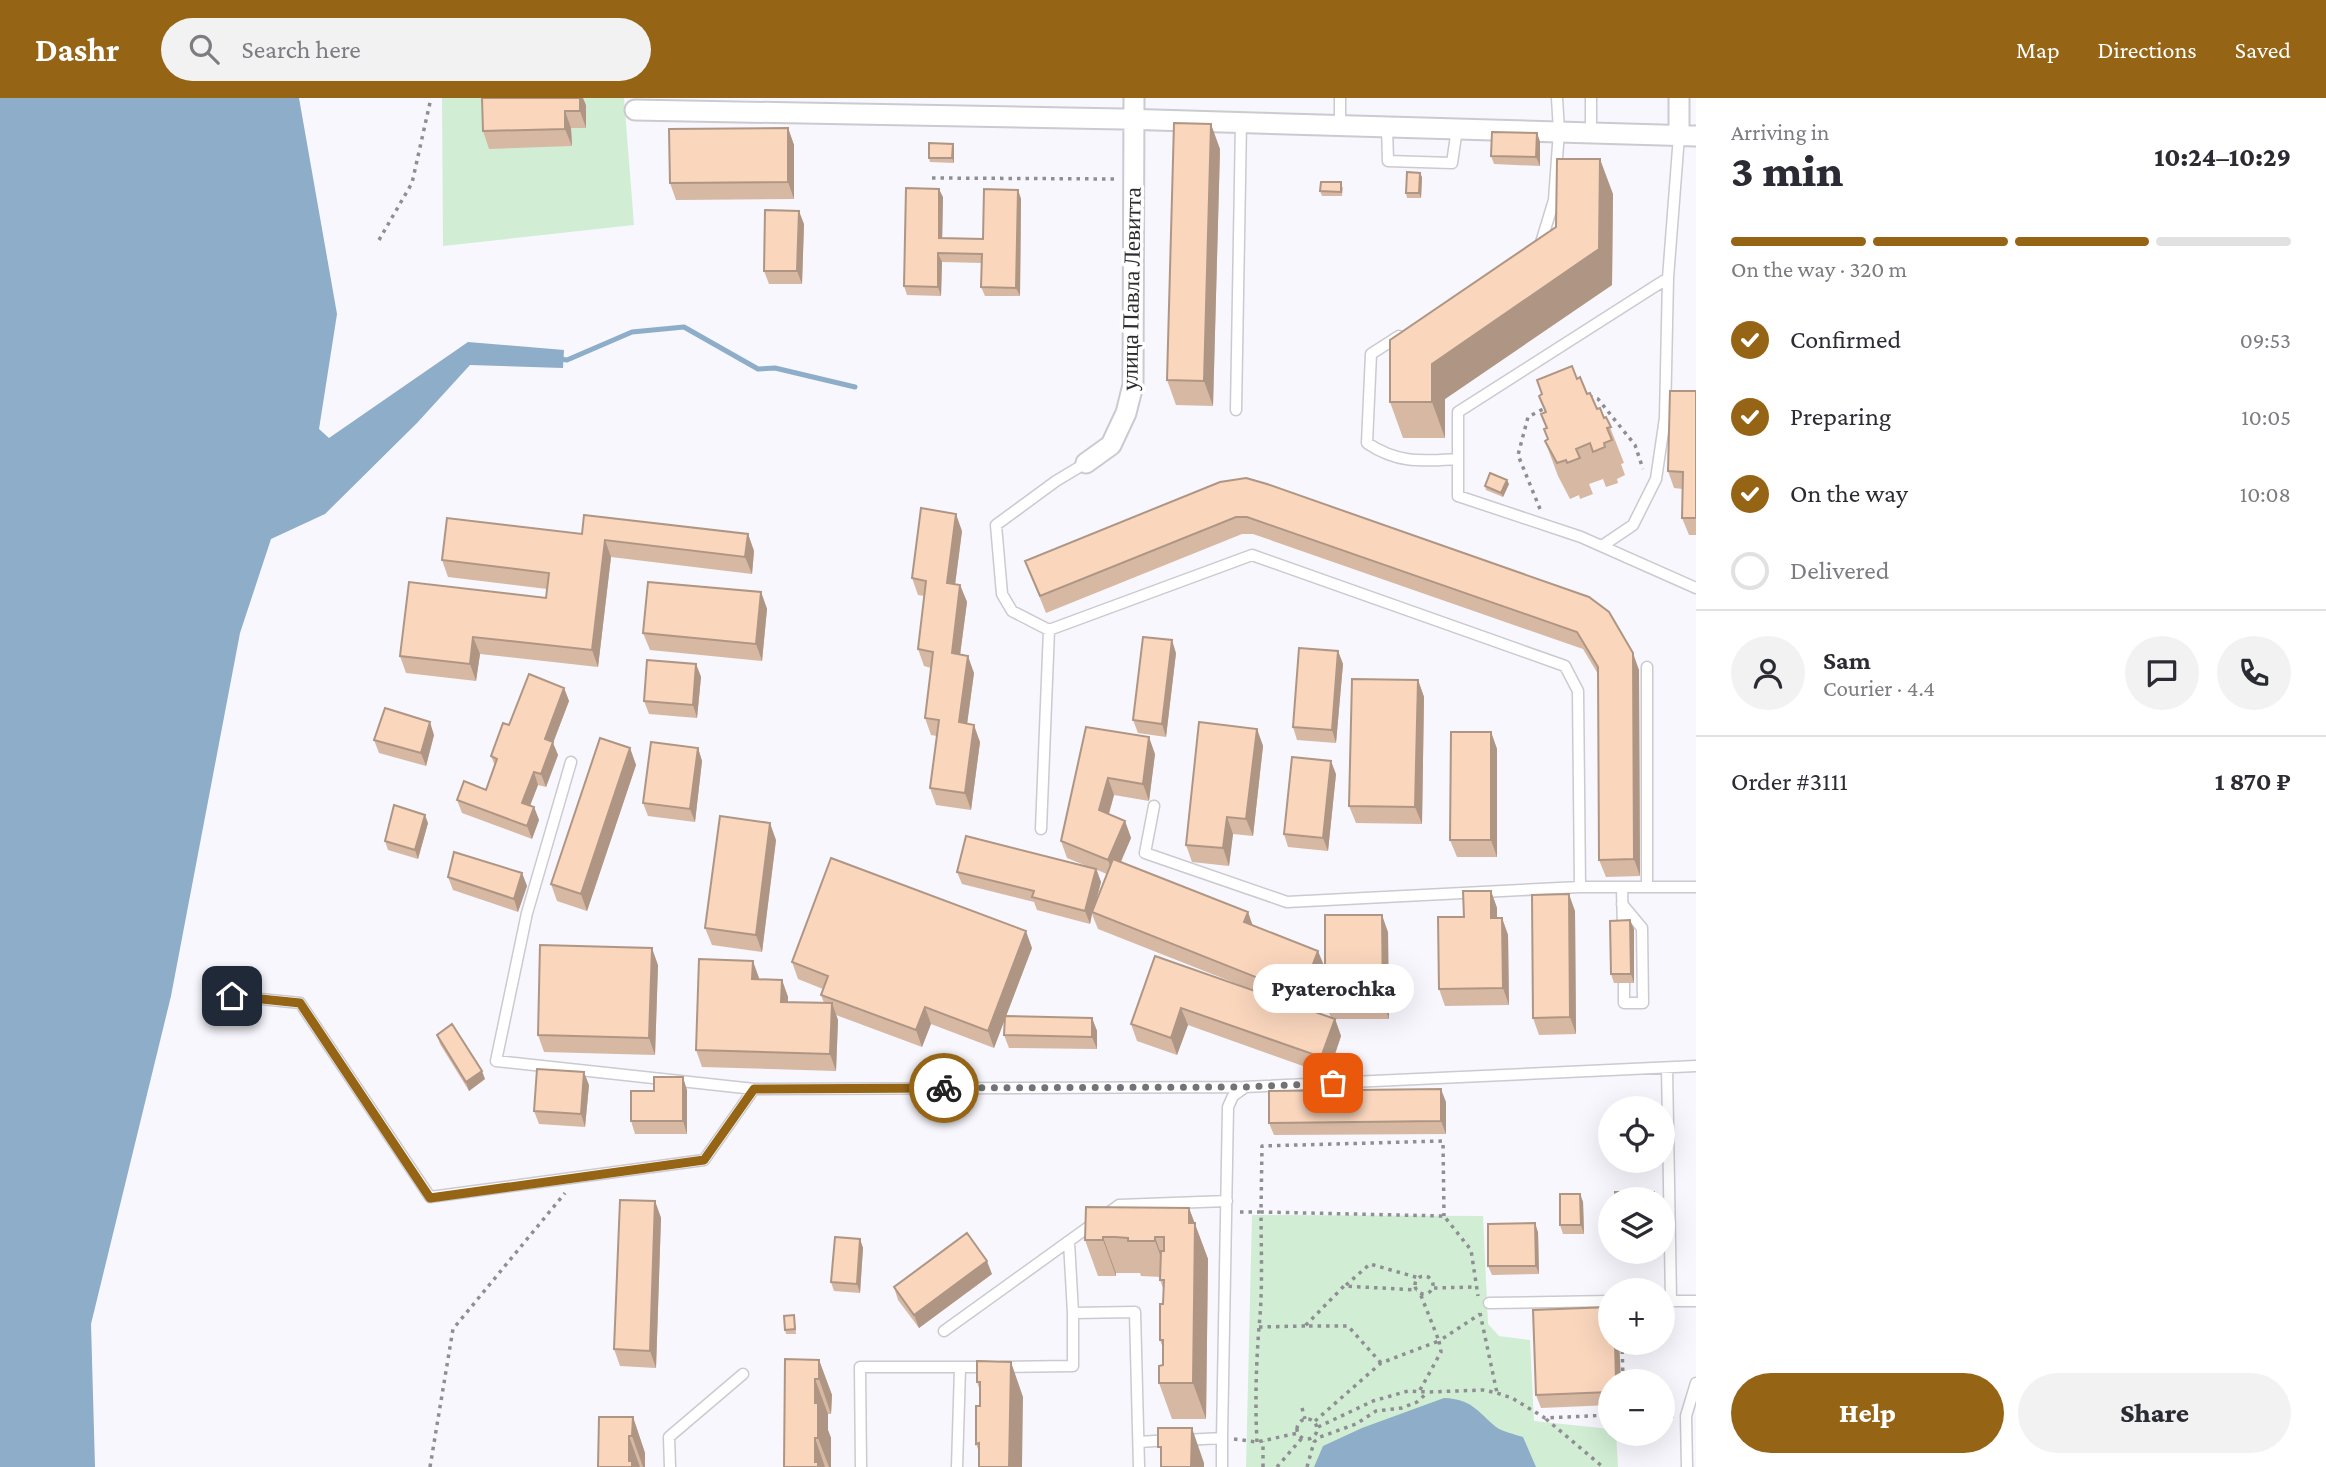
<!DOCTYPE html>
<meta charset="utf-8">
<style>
body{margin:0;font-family:"Crimson Pro",serif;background:#f2f2f3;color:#2b2b33;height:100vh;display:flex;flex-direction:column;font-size:26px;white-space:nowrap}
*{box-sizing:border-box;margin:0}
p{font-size:23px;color:#7c7c81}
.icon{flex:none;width:38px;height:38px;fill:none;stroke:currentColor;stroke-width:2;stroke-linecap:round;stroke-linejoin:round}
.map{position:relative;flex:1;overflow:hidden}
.side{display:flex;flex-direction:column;background:#fff;width:630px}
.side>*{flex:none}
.controls{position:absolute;left:1598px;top:998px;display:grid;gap:14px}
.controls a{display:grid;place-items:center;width:77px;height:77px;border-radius:50%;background:#fff;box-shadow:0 7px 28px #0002;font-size:35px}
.pin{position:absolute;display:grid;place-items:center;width:60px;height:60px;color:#fff;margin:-30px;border-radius:14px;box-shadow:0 4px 10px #0006}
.courier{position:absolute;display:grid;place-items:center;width:70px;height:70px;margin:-35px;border:5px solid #956415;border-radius:50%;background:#fff;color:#222;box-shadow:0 2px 9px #0007}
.bubble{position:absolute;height:49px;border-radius:24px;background:#fff;box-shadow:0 7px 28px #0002;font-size:23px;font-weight:800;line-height:49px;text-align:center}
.headline em{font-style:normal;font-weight:800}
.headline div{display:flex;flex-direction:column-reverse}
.headline{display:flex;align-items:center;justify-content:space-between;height:119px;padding:0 35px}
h1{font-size:46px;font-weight:800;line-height:52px}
.bar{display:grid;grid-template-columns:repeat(4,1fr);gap:10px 7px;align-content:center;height:84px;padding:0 35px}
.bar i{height:9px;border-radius:5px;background:#e1e1e2}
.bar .selected{background:#956415}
.bar p{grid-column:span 4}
.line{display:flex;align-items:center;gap:18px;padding:0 35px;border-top:2px solid #e1e1e2}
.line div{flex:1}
.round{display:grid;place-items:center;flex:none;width:74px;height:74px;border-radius:37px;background:#f2f2f3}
ol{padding:0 35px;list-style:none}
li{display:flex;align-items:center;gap:21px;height:77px}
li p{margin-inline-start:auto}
li .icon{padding:7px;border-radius:50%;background:#956415;color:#fff;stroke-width:4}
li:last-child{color:#7c7c81}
li i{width:38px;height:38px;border:4px solid #e1e1e2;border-radius:50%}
.primary-button{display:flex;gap:14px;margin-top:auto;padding:14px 35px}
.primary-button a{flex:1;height:80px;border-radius:42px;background:#956415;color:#fff;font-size:28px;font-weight:800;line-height:80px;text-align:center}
.primary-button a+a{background:#f2f2f3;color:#2b2b33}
header{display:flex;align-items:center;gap:42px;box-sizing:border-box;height:98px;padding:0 35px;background:#956415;color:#fff}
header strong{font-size:33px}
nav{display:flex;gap:38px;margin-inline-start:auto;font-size:24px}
.search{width:490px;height:63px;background:#f2f2f3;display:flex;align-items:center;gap:18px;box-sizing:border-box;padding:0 24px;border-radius:38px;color:#7c7c81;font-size:26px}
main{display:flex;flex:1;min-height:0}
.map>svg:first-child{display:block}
</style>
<header>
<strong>Dashr</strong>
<div class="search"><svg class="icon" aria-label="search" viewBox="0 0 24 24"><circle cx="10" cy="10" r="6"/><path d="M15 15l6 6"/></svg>Search here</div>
<nav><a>Map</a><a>Directions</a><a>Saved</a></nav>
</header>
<main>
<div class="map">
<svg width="1696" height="1369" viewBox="0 0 1696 1369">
<rect width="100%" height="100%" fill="#f7f7fd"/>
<path fill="#d1eed4" d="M442,0H624L634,127L443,148Z
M1252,1117L1483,1118L1488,1226L1499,1238L1530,1242L1534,1323L1610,1331V1335H1616L1618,1369H1246Z"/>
<path fill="#8dadc8" d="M0,0H299L337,216L319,331L329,340L468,244L564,252L563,270L470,267L417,325L325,416L271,441L240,535L171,898L91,1226L95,1369H0Z
M1444,1300C1472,1301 1477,1313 1496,1329C1503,1334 1514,1336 1523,1339L1536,1369H1314L1323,1348L1362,1330Z"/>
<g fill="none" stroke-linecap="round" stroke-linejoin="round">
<path stroke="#8dadc8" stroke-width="5" d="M560,261L567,262L632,234L684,229L758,271L775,270L855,289"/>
<g stroke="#cacad0" stroke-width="13">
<path id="lane" d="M1340,27V0
M1387,29L1388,63L1452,65L1457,31
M1591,35V0
M1679,38L1668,180L1458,314V398L1581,439L1696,490
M1540,148L1554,102L1559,33L1557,0
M1399,238L1371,256L1367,345C1398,366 1422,363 1458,361
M1236,312L1241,24
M1086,365L1056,383L996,427L1002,496L1012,513L1049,532L1252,457L1565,568L1578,593L1580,789
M1602,448L1633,427L1656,381L1665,320L1668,180
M1647,569V789
M571,664L527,815L496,963L754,991L1244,989L1696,968
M1154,708L1145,755L1287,804L1580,789H1696
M1041,731L1049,532
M1622,789L1623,831
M1622,806L1642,830L1643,905H1624V885
M232,898L300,905L430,1099L704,1062L754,991
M1667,970L1671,1203
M1069,1144L1073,1215L1135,1214L1139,1369
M1662,1203H1696
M1489,1205L1610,1203
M944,1233L1119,1107L1227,1103
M1002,1269L1073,1268V1215
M1185,1342L1222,1340L1228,1009L1233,998L1244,990
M1139,1344L1170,1342
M670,1369L669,1339L743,1276
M861,1369L860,1269H987
M957,1369L960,1270
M1222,1369V1340
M1687,1369L1686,1318L1696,1285"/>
</g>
<g stroke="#cacad0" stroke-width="23">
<path id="street" d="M1679,0V38
M635,12L1122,21L1696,38
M1086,365L1111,347L1126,315L1133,287L1134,0"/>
</g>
<path stroke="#8e8e93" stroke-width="3.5" stroke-dasharray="3.5 5" stroke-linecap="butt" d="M932,80L1116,81
M379,142L412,85L431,0
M1589,298L1598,301L1635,347L1643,371
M1540,411L1518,357L1528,319L1547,309
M1240,1114H1261L1262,1048L1443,1043L1444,1118
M1415 1187a9 9 0 1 1 18 0a9 9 0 1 1-18 0Z
M1346,1187L1370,1166L1419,1180
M1434,1190L1476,1189
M1480,1215L1497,1295
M1259,1229L1305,1228
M1622,1244L1623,1283
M1381,1265L1348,1228H1305L1344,1188L1417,1192
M1420,1292L1441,1254L1439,1243L1480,1216
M1302,1310L1305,1321
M1662,1318H1674
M1297 1331a10 10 0 1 1 20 0a10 10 0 1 1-20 0Z
M1546,1321L1603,1369
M1315,1323L1381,1265L1439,1243L1420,1195
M1318,1329L1373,1303L1408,1293L1428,1294L1483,1292L1497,1295L1512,1300L1545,1320L1610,1317
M1234,1341L1257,1344L1298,1335
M1257,1344C1255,1305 1256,1268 1259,1229C1263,1191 1261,1152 1261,1114L1444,1118L1471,1152L1478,1198
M430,1369L453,1231L565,1095
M1263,1369V1343
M1277,1369L1302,1340
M1307,1369L1314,1344L1320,1339L1356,1326L1376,1313L1402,1310L1417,1304L1427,1295"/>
<use href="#lane" stroke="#fff" stroke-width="10"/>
<use href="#street" stroke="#fff" stroke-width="19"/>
</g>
<path fill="#d7b8a3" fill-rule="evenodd" d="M586,7V30H571L572,48L489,51L483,33Z
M788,30L794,47V101L676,102L670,85Z
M1537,35L1540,44V68L1494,66L1491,58Z
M954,50V65L930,64L929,60Z
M1220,51L1213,308L1176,307L1167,282Z
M1422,79L1421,100H1407L1406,95Z
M1343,89L1342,98H1322L1320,93Z
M1018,92L1021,101L1020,198H985L981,189L982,165L942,164L941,198L907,197L904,188L943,99L942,140L983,141Z
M1613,96L1612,187L1445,301V340H1403L1390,304Z
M804,126L802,186H769L764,173Z
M1577,281L1604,320L1606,319L1624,365L1621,366L1625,377L1617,381L1618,385L1606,389L1603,381L1589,386L1593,396L1580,401L1579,397L1570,401L1558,378L1545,343L1548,341L1545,314L1539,298Z
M1696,293V437H1689L1682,420L1683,391L1674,390L1668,373Z
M1220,384L1589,499L1639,572L1640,778L1606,779L1599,762L1598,576L1583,551L1253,436H1242L1046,515L1025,463Z
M1509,386L1503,399L1486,392L1485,388Z
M962,433L955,487H960L967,504L960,557L974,575L967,626L980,644L971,712L936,707L930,690L937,638L931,637L925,620L931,570L924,568L918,551L924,498L918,497L912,480Z
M582,436H748L754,453L752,476L611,459L598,569L480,556L476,583L406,575L400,558L546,500L547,491L448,479L442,462Z
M761,494L767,511L762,563L650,552L643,535Z
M1338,553L1343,566L1336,645L1297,642L1293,629Z
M1176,555L1166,639L1138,635L1133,622Z
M696,566L701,579L697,620L649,616L644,603Z
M1418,582L1424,599L1422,726L1356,725L1349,708Z
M564,590L569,603L553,645L558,657L546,689L538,687L530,708L534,709L539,722L532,741L462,715L457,702L486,692L495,668L491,658L509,627Z
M1086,629L1155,656L1149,703L1114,697L1109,716L1125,723L1131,740L1121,764L1253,827L1318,853L1308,912L1331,920L1325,904L1388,834L1389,921H1335L1341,938L1328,977L1188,927L1177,957L1137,943L1131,926L1155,858L1255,893L1098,831L1092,816L1090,826L1037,812L1034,804L962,786L957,774L1089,769L1067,760L1061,743ZM1097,772L1107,776L1096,803L1101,784Z
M1257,631L1263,648L1253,738L1233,736L1229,768L1192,764L1186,747Z
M1491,634L1497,651V759H1457L1450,742Z
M434,637L426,668L379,655L374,642Z
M630,650L636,667L587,813L557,803L551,786Z
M698,650L702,663L695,724L648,718L643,705Z
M1336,676L1328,753L1288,749L1284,736Z
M428,725L418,761L388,752L385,743Z
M776,742L762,854L712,847L705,830Z
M522,775L527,788L518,814L453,792L448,779Z
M1491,793L1497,810V820H1502L1508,837L1509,907L1445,908L1439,891L1464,819Z
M1575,813L1576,936L1539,937L1533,920Z
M1634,831V885H1614L1611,876Z
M1032,850L1006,918L1092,920L1097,933V951L1009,950L1004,937V923L994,950L931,926L922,949L836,917L838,922L836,973L702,969L696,952L759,880V881L782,882L788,899V904L824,905L821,897L823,891L798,881L792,864Z
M658,867L655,957L544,954L538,937Z
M437,937L485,981L469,993L440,946Z
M589,987L585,1029L539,1026L534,1013Z
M687,992V1036H635L631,1023Z
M1446,1004V1036L1274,1037L1269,1025Z
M1580,1096L1583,1104L1584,1136H1563L1560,1127Z
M655,1103L661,1120L656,1270L620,1268L614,1251Z
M1189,1110L1208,1161L1206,1321H1172L1159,1285L1163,1267V1250L1160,1242L1163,1206V1190L1160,1182L1161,1179L1141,1178L1140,1175H1116V1178H1098L1085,1142Z
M1538,1134L1539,1176L1492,1177L1488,1168Z
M860,1141L863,1150L860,1195L834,1193L831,1184Z
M1619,1153H1658V1154H1619Z
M992,1176L919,1230L898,1202L894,1189Z
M795,1222L796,1236H786L785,1232Z
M1610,1244H1619L1621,1283H1610V1307L1541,1310L1536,1297Z
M819,1262L832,1297L831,1316H828V1332L831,1340V1369H784Z
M977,1263L1023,1299L979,1354L976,1346L980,1308V1293L977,1284Z
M633,1319L645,1355V1369H598Z"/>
<path fill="#af9684" d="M580,0H583L586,7V30L580,13Z
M565,13L571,30L572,48L565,31Z
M1211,26L1220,51L1213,308L1204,283Z
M788,30L794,47V101L788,84Z
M1537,35L1540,44V68L1536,59Z
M953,46L954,50V65L952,60Z
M1600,61L1613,96L1612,187L1445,301V340L1432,304V266L1599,151Z
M1420,75L1422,79L1421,100L1419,95Z
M939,91L943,99L942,149L939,140Z
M1018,92L1021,101L1020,198L1016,190Z
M799,113L804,126L802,186L797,173Z
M938,155L942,164L941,198L938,189Z
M1507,382L1509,386L1503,399L1501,395Z
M956,416L962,433L953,502L947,485Z
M748,436L754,453L752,476L745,459Z
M605,442L611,459L598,569L592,552Z
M960,487L967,504L958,572L952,555Z
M761,494L767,511L762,563L756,546Z
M473,539L480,556L476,583L470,566Z
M1172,542L1176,555L1166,639L1162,626Z
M1338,553L1343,566L1336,645L1332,632Z
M1633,555L1639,572L1640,778L1634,761Z
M968,558L974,575L965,641L959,624Z
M696,566L701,579L697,620L693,607Z
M1418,582L1424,599L1422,726L1415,709Z
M564,590L569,603L553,645L558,657L546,689L541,676L545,641Z
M430,624L434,637L426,668L421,655Z
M974,627L980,644L971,712L965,695Z
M1257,631L1263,648L1253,738L1246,721Z
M1491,634L1497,651V759L1491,742Z
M1149,639L1155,656L1149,703L1143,686Z
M630,650L636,667L587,813L581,796Z
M698,650L702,663L695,724L690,711Z
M1331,663L1336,676L1328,753L1323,740Z
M534,674L538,687L526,718L522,705Z
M1108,680L1114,697L1105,729L1099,712Z
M534,709L539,722L532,741L527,728Z
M425,717L428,725L418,761L415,752Z
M1227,719L1233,736L1229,768L1223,750Z
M1125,723L1131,740L1114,779L1108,762Z
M770,725L776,742L762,854L756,837Z
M1096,771L1101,784L1093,815L1092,814V816L1090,826L1085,813Z
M522,775L527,788L518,814L514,801Z
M1491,793L1497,810V837L1491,820Z
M1569,796L1575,813L1576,936L1570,919Z
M1248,814L1254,831L1244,824Z
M1382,817L1388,834L1389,921L1383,904Z
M1502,820L1508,837L1509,907L1503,890Z
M1630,822L1634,831V885L1631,876Z
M1026,833L1032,850L994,950L988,933Z
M652,850L658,867L655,957L649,940Z
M1318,853L1325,870L1307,914L1301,897Z
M753,863L759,880V898L752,881Z
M782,882L788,899L787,921L781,904Z
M832,905L838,922L836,973L830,956Z
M925,909L931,926L922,949L916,932Z
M1181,910L1188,927L1177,957L1171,940Z
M1092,920L1097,933V951L1092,939Z
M1335,921L1341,938L1328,977L1321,959Z
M482,973L485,981L469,993L466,984Z
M584,974L589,987L585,1029L581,1016Z
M683,979L687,992V1036L683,1023Z
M1441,991L1446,1004V1036L1441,1023Z
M1580,1096L1583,1104L1584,1136L1581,1127Z
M655,1103L661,1120L656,1270L650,1253Z
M1189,1110L1208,1161L1206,1321L1193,1285Z
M1535,1125L1538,1134L1539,1176L1536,1168Z
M1103,1139L1116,1175V1178L1103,1142Z
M1155,1139L1168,1175V1179L1155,1143Z
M860,1141L863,1150L860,1195L857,1186Z
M987,1163L992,1176L919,1230L914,1217Z
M1615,1244H1619L1621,1283H1616Z
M819,1262L832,1297L831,1316L819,1281Z
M1011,1264L1023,1299L1022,1369H1009Z
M815,1281L828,1316V1332L831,1340V1369H829L818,1340L815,1305Z
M633,1319L645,1355V1369H643L632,1338Z
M1192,1330L1204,1365V1369H1191Z
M629,1338L640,1369H631L629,1363Z
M815,1340L825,1369H816L815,1364Z"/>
<path fill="#fad6bd" stroke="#af9684" stroke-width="2" d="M482,0H580V13H565V31L483,33Z
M1174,25L1211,26L1204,283L1167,282Z
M788,30V84L670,85L669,31Z
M1492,34L1537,35L1536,59L1491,58Z
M929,45L953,46L952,60H929Z
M1557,61H1600L1599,151L1432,266V304H1390V242L1556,129Z
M1407,74L1420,75L1419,95H1406Z
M1321,84H1341V94L1320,93Z
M906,90L939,91V140L983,141L984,91L1018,92L1016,190L981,189L982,156L938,155V189L904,188Z
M765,112L799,113L797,173H764Z
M1572,268L1577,281L1580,279L1587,296L1590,295L1597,311L1600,310L1604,320L1606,319L1611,329L1607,330L1612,342L1604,345L1605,349L1593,354L1590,345L1576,351L1580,360L1567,365L1566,362L1557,365L1545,343L1548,341L1544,331L1547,330L1541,316L1546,314L1539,298L1542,296L1537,282Z
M1670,293H1696V420H1682L1683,374L1668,373Z
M1490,375L1507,382L1501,395L1485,388Z
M1246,380L1267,386L1589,499L1609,514L1633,555L1634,761L1599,762L1598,569L1577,534L1247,419H1236L1040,498L1025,463L1220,384Z
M921,410L956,416L947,485L960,487L952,555L968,558L959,624L974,627L965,695L930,690L939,622L925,620L933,554L918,551L926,483L912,480Z
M584,417L748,436L745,459L605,442L592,552L473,539L470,566L400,558L409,484L546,500L549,475L442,462L447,420L582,436Z
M648,484L761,494L756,546L643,535Z
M1143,539L1172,542L1162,626L1133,622Z
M1299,550L1338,553L1332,632L1293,629Z
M647,562L696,566L693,607L644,603Z
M529,576L564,590L545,641L553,644L541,676L534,674L522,705L534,709L527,728L457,702L464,683L486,692L497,661L491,658L503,625L509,627Z
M1352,581L1418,582L1415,709L1349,708Z
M385,610L430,624L421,655L374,642Z
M1199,624L1257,631L1246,721L1227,719L1223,750L1186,747Z
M1086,629L1149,639L1143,686L1108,680L1099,712L1125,723L1108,762L1061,743Z
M1451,634H1491V742H1450Z
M600,640L630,650L581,796L551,786Z
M651,644L698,650L690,711L643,705Z
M1292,659L1331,663L1323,740L1284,736Z
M394,707L425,717L415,752L385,743Z
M720,718L770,725L756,837L705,830Z
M966,738L1096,771L1085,813L1032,799L1034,793L957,774Z
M454,754L522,775L514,801L448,779Z
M831,760L1026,833L988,933L925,909L916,932L821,897L828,878L792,864Z
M1113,761L1248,814L1244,824L1318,853L1301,897L1092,814Z
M1463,793H1491V820H1502L1503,890L1439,891L1438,819H1464Z
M1569,796L1570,919L1533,920L1532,797Z
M1325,817H1382L1383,904H1325Z
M1630,822L1631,876H1611L1610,823Z
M540,847L652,850L649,940L538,937Z
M1155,858L1335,921L1321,959L1181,910L1171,940L1131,926Z
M699,861L753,863L752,881L782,882L781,904L832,905L830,956L696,952Z
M1005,918L1092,920V939L1004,937Z
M452,926L482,973L466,984L437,937Z
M537,971L584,974L581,1016L534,1013Z
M654,979H683V1023H631V993H654Z
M1441,991V1023L1269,1025V993Z
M1615,1094H1654V1101H1615Z
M1560,1096H1580L1581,1127H1560Z
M620,1102L655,1103L650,1253L614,1251Z
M1086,1109L1189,1110V1125H1195L1193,1285H1159V1268L1163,1267V1242H1160V1206H1163L1164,1182H1160L1161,1153H1164V1139H1155V1143H1128V1140L1115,1139H1103V1142H1085Z
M1535,1125L1536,1168H1488V1126Z
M967,1135L987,1163L914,1217L894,1189Z
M835,1139L860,1141L857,1186L831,1184Z
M1610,1209V1244H1615L1616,1283H1610V1294L1536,1297L1533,1212Z
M794,1217L795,1231L785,1232L784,1218Z
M785,1261L819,1262V1281H815V1305H818V1340H815V1364H818V1369H784Z
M977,1263L1011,1264L1009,1369H979V1345L976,1346V1308H980V1284H977Z
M599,1319H633L632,1338H629V1363H632V1369H598Z
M1158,1330H1192L1191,1369H1161V1349H1158Z"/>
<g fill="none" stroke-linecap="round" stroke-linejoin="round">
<path stroke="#737377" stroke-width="7" stroke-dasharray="0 12.6" d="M944,990L1244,989L1333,985"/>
<path stroke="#956415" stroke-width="9" d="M232,898L300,905L430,1100L704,1062L754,991L944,990"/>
</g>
<g text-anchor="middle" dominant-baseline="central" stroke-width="7" stroke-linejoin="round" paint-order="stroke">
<g font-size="23" fill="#2c2c2f" stroke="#fff">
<text transform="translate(1131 191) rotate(-89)">улица Павла Левитта</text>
</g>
</g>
</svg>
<div class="controls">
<a><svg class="icon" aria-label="locate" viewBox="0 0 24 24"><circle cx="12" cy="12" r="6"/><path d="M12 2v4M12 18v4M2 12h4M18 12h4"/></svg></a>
<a><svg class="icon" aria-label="layers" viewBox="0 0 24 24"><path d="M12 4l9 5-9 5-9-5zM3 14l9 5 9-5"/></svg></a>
<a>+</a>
<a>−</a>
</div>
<div class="pin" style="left:1333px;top:985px;background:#ea580c"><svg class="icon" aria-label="bag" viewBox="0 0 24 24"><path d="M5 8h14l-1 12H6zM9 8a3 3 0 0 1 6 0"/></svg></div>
<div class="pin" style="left:232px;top:898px;background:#1f2937"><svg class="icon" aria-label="home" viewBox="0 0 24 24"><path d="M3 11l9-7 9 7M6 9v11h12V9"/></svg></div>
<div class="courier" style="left:944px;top:990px"><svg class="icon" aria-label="bike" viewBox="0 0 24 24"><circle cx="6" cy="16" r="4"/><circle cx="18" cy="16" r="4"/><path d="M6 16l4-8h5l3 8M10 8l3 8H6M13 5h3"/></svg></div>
<div class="bubble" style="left:1253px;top:866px;width:161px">Pyaterochka</div>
</div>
<section class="side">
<div class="headline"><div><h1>3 min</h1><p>Arriving in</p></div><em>10:24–10:29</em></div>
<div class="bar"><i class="selected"></i><i class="selected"></i><i class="selected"></i><i></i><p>On the way · 320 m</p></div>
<ol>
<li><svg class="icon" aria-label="check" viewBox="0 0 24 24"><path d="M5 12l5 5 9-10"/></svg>Confirmed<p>09:53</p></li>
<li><svg class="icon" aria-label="check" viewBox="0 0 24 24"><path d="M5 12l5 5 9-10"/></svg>Preparing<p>10:05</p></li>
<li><svg class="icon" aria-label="check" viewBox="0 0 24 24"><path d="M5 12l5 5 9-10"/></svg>On the way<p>10:08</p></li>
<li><i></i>Delivered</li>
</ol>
<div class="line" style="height:126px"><a class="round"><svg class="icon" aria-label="person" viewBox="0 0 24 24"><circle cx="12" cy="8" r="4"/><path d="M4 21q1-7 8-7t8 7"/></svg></a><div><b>Sam</b><p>Courier · 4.4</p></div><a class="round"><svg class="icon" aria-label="chat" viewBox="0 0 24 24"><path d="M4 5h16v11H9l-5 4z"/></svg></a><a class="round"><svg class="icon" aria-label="phone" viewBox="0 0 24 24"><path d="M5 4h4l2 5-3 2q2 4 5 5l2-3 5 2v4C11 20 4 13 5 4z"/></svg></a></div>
<div class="line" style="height:91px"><div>Order #3111</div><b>1 870 ₽</b></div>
<div class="primary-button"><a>Help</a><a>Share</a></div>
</section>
</main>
